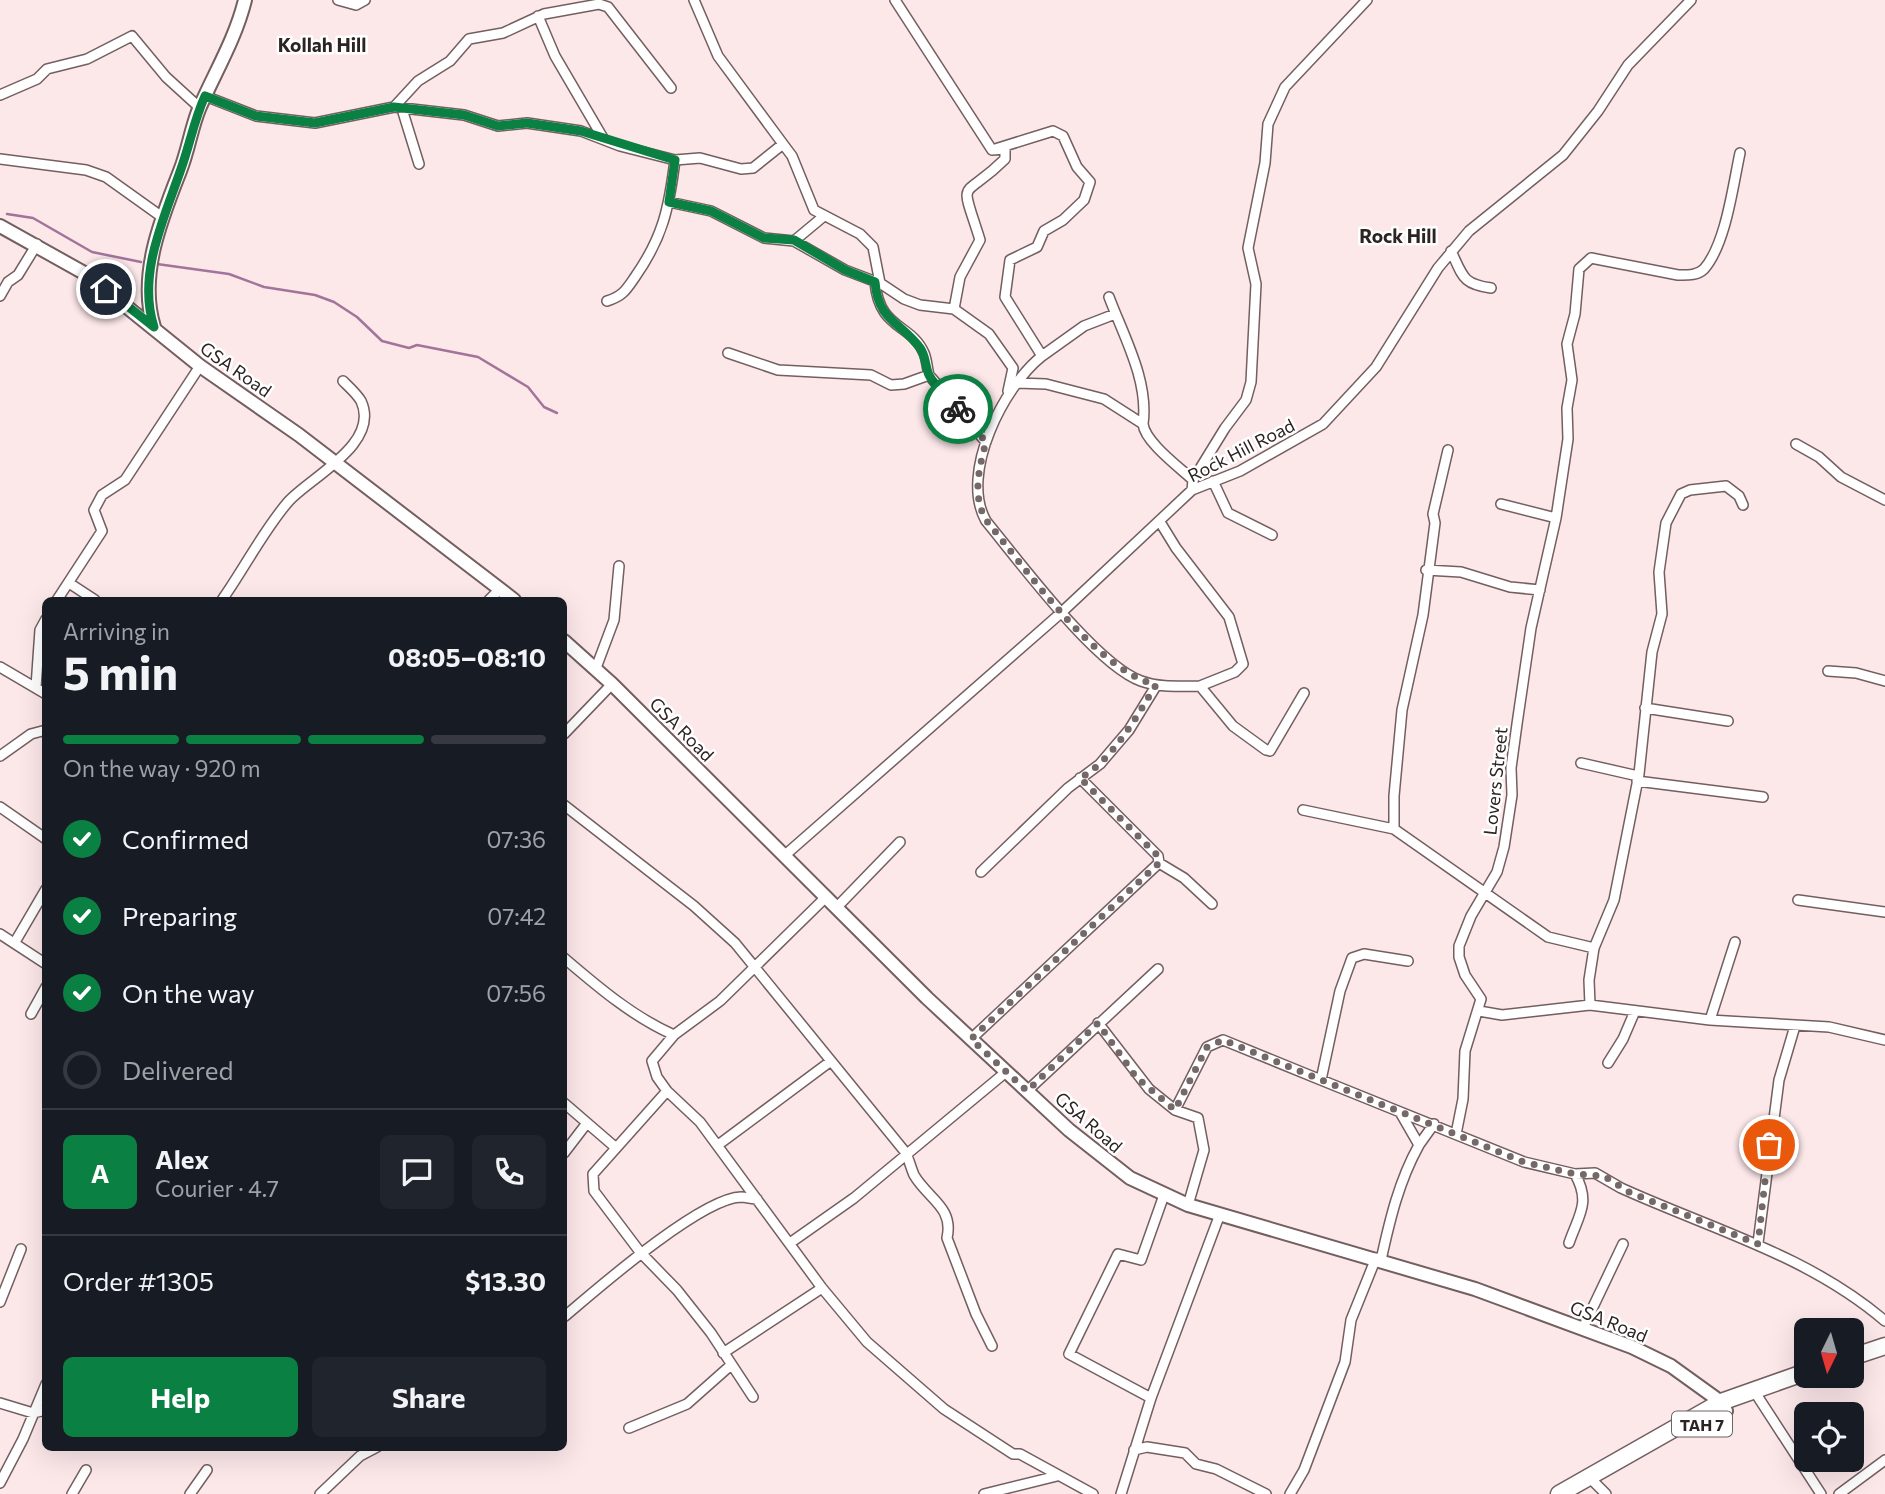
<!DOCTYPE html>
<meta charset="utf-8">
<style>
body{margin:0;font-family:Commissioner,sans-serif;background:#20242c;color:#f1f3f6;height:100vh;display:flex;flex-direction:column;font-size:26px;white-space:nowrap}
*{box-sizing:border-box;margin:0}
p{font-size:23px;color:#9ea1a6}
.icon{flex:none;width:38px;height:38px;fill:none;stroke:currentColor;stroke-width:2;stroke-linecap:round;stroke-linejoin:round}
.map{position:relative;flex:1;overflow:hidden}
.panel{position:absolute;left:42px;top:597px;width:525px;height:854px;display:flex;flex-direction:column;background:#171b24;border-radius:10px;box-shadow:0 7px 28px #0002}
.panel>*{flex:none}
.needle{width:46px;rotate:185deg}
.controls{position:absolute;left:1794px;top:1318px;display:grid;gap:14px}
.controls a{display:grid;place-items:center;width:70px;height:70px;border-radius:10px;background:#171b24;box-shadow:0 7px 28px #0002;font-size:35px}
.pin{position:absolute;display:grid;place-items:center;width:60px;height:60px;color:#fff;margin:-30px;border:4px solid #fff;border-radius:50%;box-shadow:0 2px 7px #0007}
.courier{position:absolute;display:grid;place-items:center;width:70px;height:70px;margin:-35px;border:5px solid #0b8043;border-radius:50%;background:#fff;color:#222;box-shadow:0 2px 9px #0007}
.head em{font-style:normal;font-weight:700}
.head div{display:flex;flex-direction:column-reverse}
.head{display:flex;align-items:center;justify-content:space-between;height:119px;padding:0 21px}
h1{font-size:46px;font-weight:700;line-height:52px}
.bar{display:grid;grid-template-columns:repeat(4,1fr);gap:10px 7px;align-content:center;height:84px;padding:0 21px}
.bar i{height:9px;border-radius:5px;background:#363941}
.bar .active{background:#0b8043}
.bar p{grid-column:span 4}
.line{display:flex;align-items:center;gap:18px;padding:0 21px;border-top:2px solid #363941}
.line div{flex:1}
.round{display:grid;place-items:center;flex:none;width:74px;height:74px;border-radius:10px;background:#20242c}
ol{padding:0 21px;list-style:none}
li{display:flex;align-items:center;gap:21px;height:77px}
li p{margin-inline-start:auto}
li .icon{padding:7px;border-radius:50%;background:#0b8043;color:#fff;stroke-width:4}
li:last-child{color:#9ea1a6}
li i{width:38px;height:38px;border:4px solid #363941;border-radius:50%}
.primary-button{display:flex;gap:14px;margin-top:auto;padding:14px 21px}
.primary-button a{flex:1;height:80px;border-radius:10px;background:#0b8043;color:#fff;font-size:28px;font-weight:700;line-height:80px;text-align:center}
.primary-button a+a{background:#20242c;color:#f1f3f6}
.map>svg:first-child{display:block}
</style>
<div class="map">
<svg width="1885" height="1494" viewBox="0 0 1885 1494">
<rect width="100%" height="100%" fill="#fce7e9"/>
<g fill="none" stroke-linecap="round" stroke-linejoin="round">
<path stroke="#a2749b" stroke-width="2.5" d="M7,214L33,218L92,252L141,262
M157,264L229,274L264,287L315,295L334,302L357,317L382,341L409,348L417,345L478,357L528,387L544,407L557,413"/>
<g stroke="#735e60" stroke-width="12">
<path id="street" d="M338,0L356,5L365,0
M694,0L718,56L783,144
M895,0L992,150L1005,149V159C961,203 959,173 980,240L960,277L954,309
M538,16L555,56L603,138
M0,95L37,79L47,69L87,59L132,36L166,77L200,108
M205,96L256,116L315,123L394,107L464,115L498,126L527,123L581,131L620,146L675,160L700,158L741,169L753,168L783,144L792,156L814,210L860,234L873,247L880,283L904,299L920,305L954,309L989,334L1013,368L1008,391
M394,107L418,81L450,61L469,39L503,33L544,14L599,4L608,7L671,88
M402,109L419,164
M992,150L1053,131L1063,136L1077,167L1090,182L1084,200L1063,220L1044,231L1037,247L1010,260L1005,297L1042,356C1004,386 959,473 986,521C1019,561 1096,665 1141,681C1160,688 1180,686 1200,686L1233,726L1266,750L1270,751L1304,693
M0,159L86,170L106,177L162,217
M669,202L711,211L764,238L794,241L824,216
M794,241L845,270L879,283
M1451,251C1463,276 1462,284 1491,288
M875,282C879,330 911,323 924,353C927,360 927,368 929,375
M0,296L8,282L18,275L37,244
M1109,297C1124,337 1149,381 1143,424
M607,301C623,296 626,290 635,277C663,237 669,208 675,160
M728,353L778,370L871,375L891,385L904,384L929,375L986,442
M1042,356L1084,326L1115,314
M1017,383L1046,384L1104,399L1143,424C1145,442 1179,467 1193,480
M1796,444L1819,457L1841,477L1885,500
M1213,481L1228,513L1272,535
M1192,490L1193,480L1225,428L1246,400L1251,382L1256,284L1248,248L1265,163L1268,124L1285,87L1367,0
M1501,504L1556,518
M1160,522L1176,548L1229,617L1243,664L1235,672L1200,686
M1426,570L1461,572L1510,587L1540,590
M69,583L95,600
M57,600L102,531L94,510L102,495L125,480L200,366
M222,600C244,569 263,531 288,502C309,478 381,444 361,401C357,394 349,387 343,381
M489,600L500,589
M0,667L46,694
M596,668L614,620L619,566
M1828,671L1856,673L1885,681
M36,687L40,630L46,619
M1645,708L1728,721
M564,734L612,684
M0,756L31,734L46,730
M1581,763L1638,776
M1637,781L1763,797
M564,805L694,906L735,943L906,1153C909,1160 911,1168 914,1175C928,1199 954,1207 947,1238L976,1314L992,1346
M0,807L46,839
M1303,810L1394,829L1548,937L1594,948
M1394,829V796L1402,710L1423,615L1435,523L1433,514L1448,450
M784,856L1062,612L1192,490L1240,471L1323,424L1376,367L1438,268L1469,231L1563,155L1598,111L1628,65L1691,0
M1159,863L1184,878L1212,904
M981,872L1068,788L1100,764L1129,730L1156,686
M1798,900L1885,912
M837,907L900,842
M0,934L46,964
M15,942L46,889
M564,958C598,987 633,1017 674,1035L720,1001L826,897
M1408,961L1364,954L1352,958L1340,991L1321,1080L1524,1162L1575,1174L1595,1173L1621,1188C1711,1229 1808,1255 1885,1321
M1590,1005L1589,980L1594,948L1614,900L1639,774L1652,652L1662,614L1659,572L1666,523L1681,494L1690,490L1726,486L1739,496L1743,505
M1479,1011L1502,1015L1590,1005L1710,1020L1829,1027L1885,1040
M31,1014L46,987
M1710,1020L1735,942
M1098,1023L1149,1089L1175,1110L1198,1118L1204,1150L1188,1205
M971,1039L1159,863L1158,856L1080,778
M1608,1063L1623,1039L1635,1011
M667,1091L657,1077L652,1061L674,1035
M1027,1091L1158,969
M564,1103L615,1147
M1175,1110L1207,1047L1223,1040L1321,1080
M1456,1134L1463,1099L1465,1051L1481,999L1465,975L1459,957V946L1471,916L1497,872L1504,847L1512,795L1511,768L1517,724L1531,628L1556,518L1568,439L1567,408L1572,380L1567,344L1575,314L1579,269L1591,258L1678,275C1686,275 1697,276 1704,269C1726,244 1733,185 1740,153
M718,1145L831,1061
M1419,1145L1434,1124
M564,1153L587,1123
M790,1243L854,1198L1006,1072
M1569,1243C1579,1214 1591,1203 1575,1174
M1758,1243L1779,1080L1795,1026
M1381,1260C1390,1219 1399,1181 1419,1145L1400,1112
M0,1302L21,1249
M564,1317C597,1289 701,1198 741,1197C746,1197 752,1199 757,1199
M1583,1328L1623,1244
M723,1353L822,1288
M753,1397L711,1333L677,1290L640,1252L594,1191L593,1174L667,1091L700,1122L822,1288L867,1342L944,1409L1013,1454H1020L1093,1494
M1758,1397L1821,1494
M1151,1398L1069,1354L1118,1254L1141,1260L1164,1195
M0,1403L33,1413L46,1410
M629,1428L687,1404L731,1365
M1134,1450L1147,1447L1185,1453L1196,1464L1216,1469L1266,1494
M1594,1482L1606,1494
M0,1483L23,1439L46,1384
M72,1494L86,1470
M190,1494L207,1470
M320,1494L360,1456L377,1447
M984,1494L1057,1476
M1121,1494L1151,1398L1220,1214
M1290,1494L1304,1470L1345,1362L1351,1320L1376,1258
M1839,1494L1885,1460"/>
</g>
<g stroke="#735e60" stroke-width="16">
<path id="secondary" d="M0,226L86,274L200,366L299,435L514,600
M154,327C138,276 161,219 180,171C188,151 191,129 199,109C215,72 235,40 245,0
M564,641L612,684L927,998L1069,1130L1130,1178L1188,1205L1475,1289L1632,1347L1671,1366L1721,1402L1726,1411"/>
</g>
<g stroke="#735e60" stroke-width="19">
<path id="highway" d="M1852,1357L1885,1346
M1559,1494L1721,1402L1806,1372"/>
</g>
<use href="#street" stroke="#fff" stroke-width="9"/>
<use href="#secondary" stroke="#fff" stroke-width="12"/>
<use href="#highway" stroke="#fff" stroke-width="16"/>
</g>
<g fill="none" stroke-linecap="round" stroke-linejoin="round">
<path stroke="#756868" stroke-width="7" stroke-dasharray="0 12.6" d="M958,409L986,442C979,468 972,496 986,520C1027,570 1094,668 1156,685C1137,716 1112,761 1080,778L1158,856L1159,863L971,1039L1027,1091L1098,1023L1136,1077L1175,1110L1207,1047L1223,1040L1524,1162L1575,1174L1604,1176L1629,1192L1758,1244L1769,1145"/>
<path stroke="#0b8043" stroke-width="9" d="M106,289L154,327C137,274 164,219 181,169C190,144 194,120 205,96L256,116L315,123L394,107L464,115L498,126L527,123L581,131L675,160L669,202L711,211L764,238L794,240L845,270L875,282C878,321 901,322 920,348C926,356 925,366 929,375C935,387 949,398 958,409"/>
</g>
<g text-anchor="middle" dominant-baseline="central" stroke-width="5" stroke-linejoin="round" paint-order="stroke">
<rect fill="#fff" stroke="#6b6565" stroke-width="2" x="1672" y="1411.5" width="60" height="25" rx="5"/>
<g font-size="16" font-weight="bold" fill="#2c2323">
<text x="1702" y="1424">TAH 7</text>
</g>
<g font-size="18" fill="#2c2323" stroke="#fff">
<text transform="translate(236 369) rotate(35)">GSA Road</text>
<text transform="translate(1241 450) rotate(-27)">Rock Hill Road</text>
<text transform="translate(682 729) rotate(45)">GSA Road</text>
<text transform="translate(1495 781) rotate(-84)">Lovers Street</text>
<text transform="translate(1089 1122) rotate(41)">GSA Road</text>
<text transform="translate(1609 1321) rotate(22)">GSA Road</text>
</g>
<g font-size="19" font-weight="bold" fill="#2c2323" stroke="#fff">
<text x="322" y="44">Kollah Hill</text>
<text x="1398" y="235">Rock Hill</text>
</g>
</g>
</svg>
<div class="controls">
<a><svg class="needle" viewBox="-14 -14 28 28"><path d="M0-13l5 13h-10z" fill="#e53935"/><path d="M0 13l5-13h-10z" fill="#9ea1a6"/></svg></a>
<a><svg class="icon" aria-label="locate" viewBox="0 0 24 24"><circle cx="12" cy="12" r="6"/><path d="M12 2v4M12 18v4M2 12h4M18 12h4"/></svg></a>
</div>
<div class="pin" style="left:1769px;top:1145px;background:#ea580c"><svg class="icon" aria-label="bag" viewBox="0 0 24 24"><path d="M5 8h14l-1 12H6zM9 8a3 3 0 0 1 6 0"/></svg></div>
<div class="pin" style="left:106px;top:289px;background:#1f2937"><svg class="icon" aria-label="home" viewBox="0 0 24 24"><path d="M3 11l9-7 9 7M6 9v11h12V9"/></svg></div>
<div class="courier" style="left:958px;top:409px"><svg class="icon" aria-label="bike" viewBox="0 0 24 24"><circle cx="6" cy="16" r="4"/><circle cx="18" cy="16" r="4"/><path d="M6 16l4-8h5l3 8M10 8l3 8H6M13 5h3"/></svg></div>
<section class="panel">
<div class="head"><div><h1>5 min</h1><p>Arriving in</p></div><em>08:05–08:10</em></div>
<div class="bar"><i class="active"></i><i class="active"></i><i class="active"></i><i></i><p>On the way · 920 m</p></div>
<ol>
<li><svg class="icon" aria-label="check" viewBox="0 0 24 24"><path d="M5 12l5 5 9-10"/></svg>Confirmed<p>07:36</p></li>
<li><svg class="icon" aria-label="check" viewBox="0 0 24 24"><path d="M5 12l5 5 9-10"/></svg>Preparing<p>07:42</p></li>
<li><svg class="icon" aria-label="check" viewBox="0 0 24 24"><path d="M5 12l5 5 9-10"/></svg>On the way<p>07:56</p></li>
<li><i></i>Delivered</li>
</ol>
<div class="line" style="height:126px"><b class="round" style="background:#0b8043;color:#fff">A</b><div><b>Alex</b><p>Courier · 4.7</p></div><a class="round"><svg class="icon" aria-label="chat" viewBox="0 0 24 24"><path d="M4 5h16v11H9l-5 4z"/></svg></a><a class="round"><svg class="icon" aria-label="phone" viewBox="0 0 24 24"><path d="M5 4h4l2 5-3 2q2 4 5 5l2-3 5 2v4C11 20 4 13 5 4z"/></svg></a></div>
<div class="line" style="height:91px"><div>Order #1305</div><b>$13.30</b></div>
<div class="primary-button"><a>Help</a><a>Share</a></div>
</section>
</div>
